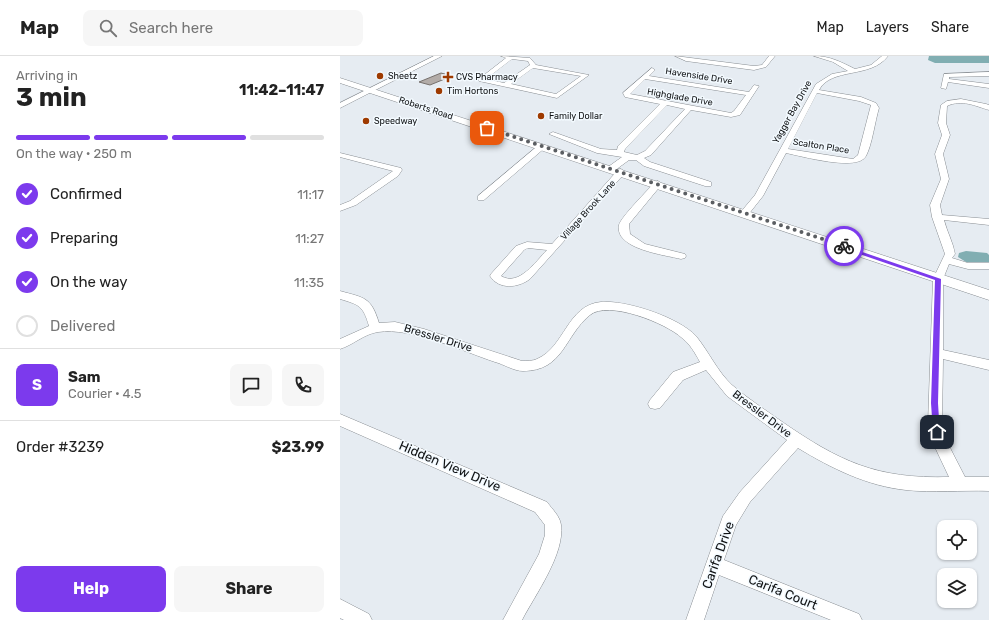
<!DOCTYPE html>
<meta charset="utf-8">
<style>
body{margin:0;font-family:Rubik,sans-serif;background:#f6f6f6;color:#222;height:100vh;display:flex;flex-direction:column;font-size:15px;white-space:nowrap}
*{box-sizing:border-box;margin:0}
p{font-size:13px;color:#767676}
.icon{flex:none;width:22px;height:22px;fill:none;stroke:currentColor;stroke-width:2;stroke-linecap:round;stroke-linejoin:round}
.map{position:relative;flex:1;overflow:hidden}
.drawer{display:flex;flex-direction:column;background:#fff;width:340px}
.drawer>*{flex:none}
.fabs{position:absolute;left:597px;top:464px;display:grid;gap:8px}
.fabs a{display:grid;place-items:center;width:40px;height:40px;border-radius:8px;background:#fff;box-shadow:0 1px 3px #0004;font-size:20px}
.pin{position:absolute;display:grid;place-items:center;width:34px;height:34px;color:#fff;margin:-17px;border-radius:8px;box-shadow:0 2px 6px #0006}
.courier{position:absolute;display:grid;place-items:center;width:40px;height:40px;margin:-20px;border:3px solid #7c3aed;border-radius:50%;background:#fff;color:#222;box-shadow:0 1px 5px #0007}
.overview em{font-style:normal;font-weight:700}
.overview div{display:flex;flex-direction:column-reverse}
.overview{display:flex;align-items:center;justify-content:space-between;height:68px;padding:0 16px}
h1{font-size:26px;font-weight:700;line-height:30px}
.bar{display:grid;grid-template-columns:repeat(4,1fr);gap:6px 4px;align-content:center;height:48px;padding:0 16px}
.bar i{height:5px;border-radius:3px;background:#e0e0e0}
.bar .selected{background:#7c3aed}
.bar p{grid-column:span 4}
.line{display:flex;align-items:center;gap:10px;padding:0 16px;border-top:1px solid #e0e0e0}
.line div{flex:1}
.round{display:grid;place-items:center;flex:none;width:42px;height:42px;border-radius:8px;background:#f6f6f6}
ol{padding:0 16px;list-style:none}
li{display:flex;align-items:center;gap:12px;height:44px}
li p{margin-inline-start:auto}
li .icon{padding:4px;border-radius:50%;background:#7c3aed;color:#fff;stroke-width:4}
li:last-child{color:#767676}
li i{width:22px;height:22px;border:2px solid #e0e0e0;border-radius:50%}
.action{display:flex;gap:8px;margin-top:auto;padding:8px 16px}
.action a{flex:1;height:46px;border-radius:8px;background:#7c3aed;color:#fff;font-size:16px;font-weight:700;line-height:46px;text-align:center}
.action a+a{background:#f6f6f6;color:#222}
header{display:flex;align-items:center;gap:24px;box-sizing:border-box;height:56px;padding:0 20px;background:#fff;border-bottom:1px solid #e0e0e0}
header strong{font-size:19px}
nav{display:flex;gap:22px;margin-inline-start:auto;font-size:14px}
.search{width:280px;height:36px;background:#f6f6f6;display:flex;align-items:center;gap:10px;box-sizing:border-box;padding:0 14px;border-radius:8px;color:#767676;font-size:15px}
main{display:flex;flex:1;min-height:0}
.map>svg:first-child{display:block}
</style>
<header>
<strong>Map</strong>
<div class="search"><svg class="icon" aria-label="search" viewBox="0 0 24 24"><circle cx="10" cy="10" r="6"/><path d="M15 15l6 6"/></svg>Search here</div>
<nav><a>Map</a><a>Layers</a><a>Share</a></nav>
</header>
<main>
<section class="drawer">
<div class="overview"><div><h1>3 min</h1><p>Arriving in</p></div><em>11:42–11:47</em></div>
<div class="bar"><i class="selected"></i><i class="selected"></i><i class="selected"></i><i></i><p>On the way · 250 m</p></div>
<ol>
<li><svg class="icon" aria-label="check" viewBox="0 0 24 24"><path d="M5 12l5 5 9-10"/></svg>Confirmed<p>11:17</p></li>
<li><svg class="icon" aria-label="check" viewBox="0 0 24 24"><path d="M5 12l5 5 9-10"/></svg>Preparing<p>11:27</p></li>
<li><svg class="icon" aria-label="check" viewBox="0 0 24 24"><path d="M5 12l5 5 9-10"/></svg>On the way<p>11:35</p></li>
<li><i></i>Delivered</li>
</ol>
<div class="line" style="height:72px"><b class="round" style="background:#7c3aed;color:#fff">S</b><div><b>Sam</b><p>Courier · 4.5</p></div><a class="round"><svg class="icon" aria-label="chat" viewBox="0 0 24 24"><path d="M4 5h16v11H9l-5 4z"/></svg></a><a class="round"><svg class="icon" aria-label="phone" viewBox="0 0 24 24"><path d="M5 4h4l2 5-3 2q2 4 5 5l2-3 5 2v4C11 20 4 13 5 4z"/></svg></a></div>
<div class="line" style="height:52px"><div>Order #3239</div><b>$23.99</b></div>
<div class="action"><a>Help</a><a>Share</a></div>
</section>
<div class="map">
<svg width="649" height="564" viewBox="0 0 649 564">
<rect width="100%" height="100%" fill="#e6ecf2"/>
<path fill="#81aeb2" d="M589,0H649V7H595L588,4Z
M626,195L647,197L649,199V206H626L618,201L619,197Z"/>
<path fill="#b3aca8" stroke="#77716d" d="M101,17L112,20L90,29L79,26Z"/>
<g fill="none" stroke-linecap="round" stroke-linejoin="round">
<g stroke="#898e93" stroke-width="1">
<path id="minor" d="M94,0H102L0,52V47Z
M161,0L190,2L196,9L249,19L217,42L139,25V23L166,2ZM172,3L188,5L190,9L164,27L146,23ZM193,12L241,20L216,38L171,28Z
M335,0L414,10L422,9L429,0H435L426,11L414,14L346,5Z
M474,0C490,0 501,6 515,13L531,9L542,0H548C531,23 491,11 479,34L521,41L536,47L539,52C535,65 532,89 526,100C518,116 461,100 446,97L423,140L408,159H402L400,157L415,139L476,28L492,18L508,15L493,6ZM477,37L519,45L531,49L518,99L513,103L448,93Z
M312,12L315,14L309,20L409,36L414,29L419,30L400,59L391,61L351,54L311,99L304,102L310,106L371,126V130H365L304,110L296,104H289L274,115H268V111L282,101L257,97L209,78L213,76L261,93L277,94L278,90L320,48L285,41L283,37ZM305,23L406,39L394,55L391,57L290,38ZM327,49L345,53L305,95L297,99L284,96L285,93Z
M649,16V20L609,21V23L649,28V32L608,26L606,33L601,32L604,18Z
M621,43L646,48L649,49V54C635,50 622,43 607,50L606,67L610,79L603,98L609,123L600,149L602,159L649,163V169L604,164C607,176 613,186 615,198L612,202L628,207H649V213H628L609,208L603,223V294L649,304V314L603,303L602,368L606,384L625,421H649V435C621,434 593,437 566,434C527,430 491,412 458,392L410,446L396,469L384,504L519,558L522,564H491L379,519L364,564H346L383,460L400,436L447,384L387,340L366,314L343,324L320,352L315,353L310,352L308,348L310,344L333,316L360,306C355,297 350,288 342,282C326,267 268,244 250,259C224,280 224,315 183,315C174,315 163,308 155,306C122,295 72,271 38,276C24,278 13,289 0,293V283L29,270C23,250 20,249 0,243V235C25,242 31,241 39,267L55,266L84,273L182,305C187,305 193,305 197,303C225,291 227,249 261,246C286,244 338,261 356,280C369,296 377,315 392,329C407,342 424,353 441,365C500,406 537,423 609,421L592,385L588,368L593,223L605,198L592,161L590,149L601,123L595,98L602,79L598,67L601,49L607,45Z
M200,88L207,90L144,144H138V140Z
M0,97L61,112L62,114L58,120L16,149L0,155V149L10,145L53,115L0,101Z
M281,113L285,116L284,118L190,223C178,232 159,234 150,220L151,218L176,190L187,186L212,188L278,114ZM188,192L207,194C196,205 179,231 161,220L184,194Z
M318,125L322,128L289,168L290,178L305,188L345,198L346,200L345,202L341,203C325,199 274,193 279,169C281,161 308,134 315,126Z
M0,358L207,446C212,453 220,460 221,469C225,498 195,539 182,564H163L199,498L205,479V469L195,456L0,370Z
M0,543L29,558L32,564H4L0,562Z"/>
</g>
<g stroke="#898e93" stroke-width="1">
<path id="major" d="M0,22L649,234V244L0,27Z"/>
</g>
<use href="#minor" fill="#fff" fill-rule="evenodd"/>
<use href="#major" fill="#fff" fill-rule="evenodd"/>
</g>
<path fill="#7c3aed" d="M502,189L601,223L598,347L600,379H595L593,376L591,347L595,224L502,192Z"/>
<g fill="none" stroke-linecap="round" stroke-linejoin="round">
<path stroke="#5b5e62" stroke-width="4" stroke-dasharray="0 7.2" d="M147,72L504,190"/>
</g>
<g fill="#9e3a00" stroke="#f3faff" stroke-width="1.5">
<circle cx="40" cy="20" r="4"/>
<path d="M106 15h4v4h4v4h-4v4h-4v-4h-4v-4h4z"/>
<circle cx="99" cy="35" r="4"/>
<circle cx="201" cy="60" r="4"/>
<circle cx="26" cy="65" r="4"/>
</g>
<g text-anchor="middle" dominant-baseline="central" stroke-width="3" stroke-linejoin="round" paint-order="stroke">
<g font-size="9" fill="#101214" stroke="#f3faff" text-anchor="start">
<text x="48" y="20">Sheetz</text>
<text x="116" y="21">CVS Pharmacy</text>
<text x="107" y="35">Tim Hortons</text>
<text x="209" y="60">Family Dollar</text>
<text x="34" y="65">Speedway</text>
</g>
<g font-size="9" fill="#101214" stroke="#f3faff">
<text transform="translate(359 20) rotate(9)">Havenside Drive</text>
<text transform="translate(340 41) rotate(10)">Highglade Drive</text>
<text transform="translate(86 52) rotate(18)">Roberts Road</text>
<text transform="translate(452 56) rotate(-61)">Yagger Bay Drive</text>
<text transform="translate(481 90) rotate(9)">Scalton Place</text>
<text transform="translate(248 154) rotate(-48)">Village Brook Lane</text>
</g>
<g font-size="11" fill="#101214" stroke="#f3faff">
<text transform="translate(98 282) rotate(17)">Bressler Drive</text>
<text transform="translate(422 358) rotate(37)">Bressler Drive</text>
</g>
<g font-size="13" fill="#101214" stroke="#f3faff">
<text transform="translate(110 410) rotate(23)">Hidden View Drive</text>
<text transform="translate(378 499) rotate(-70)">Carifa Drive</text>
<text transform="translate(443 536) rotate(22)">Carifa Court</text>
</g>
</g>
</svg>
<div class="fabs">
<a><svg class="icon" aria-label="locate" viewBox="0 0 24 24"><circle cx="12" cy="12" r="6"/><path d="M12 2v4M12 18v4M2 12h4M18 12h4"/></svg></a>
<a><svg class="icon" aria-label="layers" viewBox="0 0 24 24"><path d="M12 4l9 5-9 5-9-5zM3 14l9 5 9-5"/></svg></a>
</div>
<div class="pin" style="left:147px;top:72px;background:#ea580c"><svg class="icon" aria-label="bag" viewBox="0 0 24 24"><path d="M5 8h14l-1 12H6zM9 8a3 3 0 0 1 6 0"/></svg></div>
<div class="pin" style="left:597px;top:376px;background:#1f2937"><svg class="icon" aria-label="home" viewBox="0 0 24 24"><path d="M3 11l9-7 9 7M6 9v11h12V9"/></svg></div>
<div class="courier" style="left:504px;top:190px"><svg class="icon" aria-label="bike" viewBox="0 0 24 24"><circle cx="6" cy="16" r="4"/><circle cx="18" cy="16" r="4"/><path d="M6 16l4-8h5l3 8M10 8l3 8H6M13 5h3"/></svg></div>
</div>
</main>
